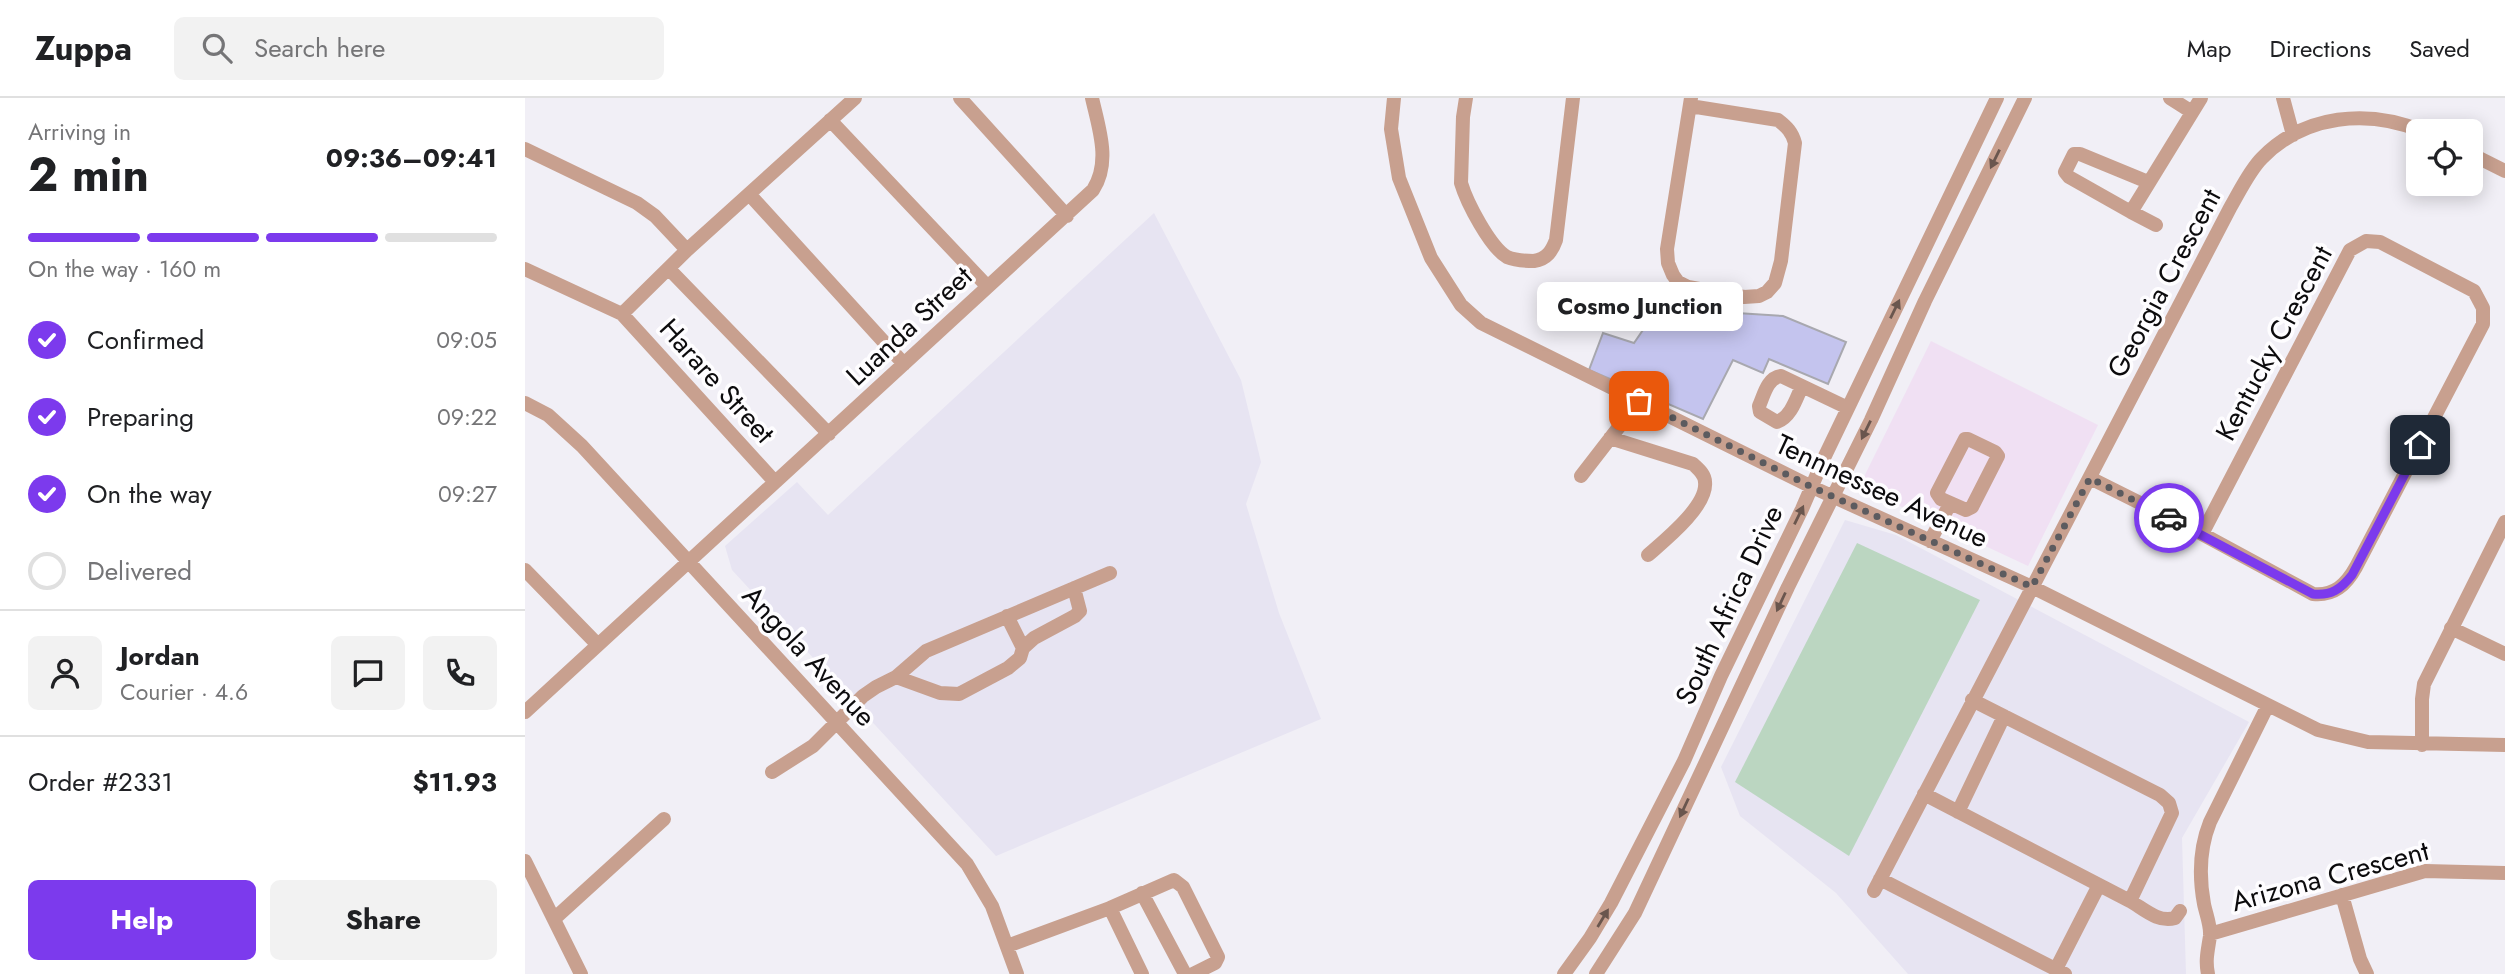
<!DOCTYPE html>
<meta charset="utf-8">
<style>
body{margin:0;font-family:Jost,sans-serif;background:#f2f2f2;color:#202124;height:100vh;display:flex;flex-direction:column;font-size:26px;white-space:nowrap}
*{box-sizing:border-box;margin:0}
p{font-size:23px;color:#757577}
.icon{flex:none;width:38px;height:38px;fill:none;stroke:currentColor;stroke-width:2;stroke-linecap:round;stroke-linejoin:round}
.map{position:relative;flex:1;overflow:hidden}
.details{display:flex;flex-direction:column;background:#fff;width:525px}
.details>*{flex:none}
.tools{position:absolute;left:1881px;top:21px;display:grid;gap:14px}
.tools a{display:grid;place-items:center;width:77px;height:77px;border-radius:10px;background:#fff;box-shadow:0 4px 18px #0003;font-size:35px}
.pin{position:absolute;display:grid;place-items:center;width:60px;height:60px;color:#fff;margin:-30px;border-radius:14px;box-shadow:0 4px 10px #0006}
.courier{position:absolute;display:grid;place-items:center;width:70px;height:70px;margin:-35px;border:5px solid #7c3aed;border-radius:50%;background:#fff;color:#222;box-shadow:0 2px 9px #0007}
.bubble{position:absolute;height:49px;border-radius:10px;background:#fff;box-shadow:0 4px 18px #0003;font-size:23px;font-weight:700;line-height:49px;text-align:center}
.overview em{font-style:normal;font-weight:700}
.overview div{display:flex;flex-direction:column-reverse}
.overview{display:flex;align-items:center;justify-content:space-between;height:119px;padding:0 28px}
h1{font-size:46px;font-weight:700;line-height:52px}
.bar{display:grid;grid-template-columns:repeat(4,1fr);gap:10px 7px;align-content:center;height:84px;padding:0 28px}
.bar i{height:9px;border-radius:5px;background:#e0e0e0}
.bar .on{background:#7c3aed}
.bar p{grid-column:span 4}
.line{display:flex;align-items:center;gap:18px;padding:0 28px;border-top:2px solid #e0e0e0}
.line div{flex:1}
.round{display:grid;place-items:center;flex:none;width:74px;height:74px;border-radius:10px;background:#f2f2f2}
ol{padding:0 28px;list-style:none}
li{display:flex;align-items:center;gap:21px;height:77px}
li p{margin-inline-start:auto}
li .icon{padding:7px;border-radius:50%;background:#7c3aed;color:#fff;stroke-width:4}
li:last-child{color:#757577}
li i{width:38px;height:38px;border:4px solid #e0e0e0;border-radius:50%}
.button{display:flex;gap:14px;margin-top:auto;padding:14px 28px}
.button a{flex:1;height:80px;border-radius:10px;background:#7c3aed;color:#fff;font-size:28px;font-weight:700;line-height:80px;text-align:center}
.button a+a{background:#f2f2f2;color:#202124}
header{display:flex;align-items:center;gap:42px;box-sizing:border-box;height:98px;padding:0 35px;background:#fff;border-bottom:2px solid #e0e0e0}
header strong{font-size:33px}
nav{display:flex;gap:38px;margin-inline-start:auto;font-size:24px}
.search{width:490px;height:63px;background:#f2f2f2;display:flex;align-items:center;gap:18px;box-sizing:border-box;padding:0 24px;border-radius:10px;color:#757577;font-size:26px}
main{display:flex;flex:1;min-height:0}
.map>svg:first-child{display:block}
</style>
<header>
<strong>Zuppa</strong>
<div class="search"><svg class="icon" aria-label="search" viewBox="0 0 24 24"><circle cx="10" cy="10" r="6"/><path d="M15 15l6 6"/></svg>Search here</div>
<nav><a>Map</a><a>Directions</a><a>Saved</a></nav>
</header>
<main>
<section class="details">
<div class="overview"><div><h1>2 min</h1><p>Arriving in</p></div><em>09:36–09:41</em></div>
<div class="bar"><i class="on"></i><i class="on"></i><i class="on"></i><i></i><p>On the way · 160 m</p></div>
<ol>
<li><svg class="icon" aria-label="check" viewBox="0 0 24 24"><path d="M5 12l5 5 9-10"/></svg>Confirmed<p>09:05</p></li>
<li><svg class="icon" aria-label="check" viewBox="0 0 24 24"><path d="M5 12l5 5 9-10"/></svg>Preparing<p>09:22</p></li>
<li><svg class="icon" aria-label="check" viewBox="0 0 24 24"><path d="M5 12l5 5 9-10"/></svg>On the way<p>09:27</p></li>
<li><i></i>Delivered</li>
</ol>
<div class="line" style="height:126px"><a class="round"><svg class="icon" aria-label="person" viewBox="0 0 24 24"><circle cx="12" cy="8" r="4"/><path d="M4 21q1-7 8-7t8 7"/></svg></a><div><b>Jordan</b><p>Courier · 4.6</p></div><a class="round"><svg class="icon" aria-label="chat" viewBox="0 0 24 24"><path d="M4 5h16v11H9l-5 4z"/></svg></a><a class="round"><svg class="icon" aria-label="phone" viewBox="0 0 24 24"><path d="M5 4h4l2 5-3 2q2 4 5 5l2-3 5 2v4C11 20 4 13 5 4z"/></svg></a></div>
<div class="line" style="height:91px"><div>Order #2331</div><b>$11.93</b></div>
<div class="button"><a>Help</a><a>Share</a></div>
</section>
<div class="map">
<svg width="1980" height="876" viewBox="0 0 1980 876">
<rect width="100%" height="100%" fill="#f1eff6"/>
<path fill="#f0e0f3" d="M1406,243L1573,327L1503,468L1334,389Z"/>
<path fill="#e7e4f2" d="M629,115L716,282L736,364L721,406L754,515L796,621L471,758L207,472L200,448L272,384L303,417Z
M1320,422L1371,437L1724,624L1657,740L1661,876H1383L1311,795L1215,718L1196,669Z"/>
<path fill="#bbd6c1" d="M1332,445L1455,502L1324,758L1210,684Z"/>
<path fill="#c4c4ee" stroke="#a8a8af" stroke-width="2" d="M1133,210L1258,218L1321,244L1303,286L1244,261L1238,275L1208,262L1178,321L1064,272L1078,235L1109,245Z"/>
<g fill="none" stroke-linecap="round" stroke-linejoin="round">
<path stroke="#c8a08f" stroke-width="14" d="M435,0L542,118
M869,0L866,31L874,80L906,160L936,207L956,225L1287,389L1507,489L1793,632L1843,644L1980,647
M941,0L938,19L936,85C942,105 965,149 982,159C989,162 1002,163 1009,163C1022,161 1027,153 1031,142L1048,0
M1645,0L1667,14
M1758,0L1768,37
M1165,8L1253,22C1262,29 1267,34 1270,45L1256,163L1250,185L1242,194L1234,198L1219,199L1163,189L1153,184L1148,177L1143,165L1142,151L1166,0
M305,22L462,188
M0,51L112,105L130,118L162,152L97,216
M1946,56L1980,73
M1623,84L1555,56H1549L1540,74L1544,79L1606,114L1676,0
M225,97L379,266
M1606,114L1631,127
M162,152L330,0
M0,171L97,216L250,384
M144,171L304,336
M1277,288C1271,301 1266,319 1252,324L1235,314L1234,308C1239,297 1242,280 1256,278L1323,310
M0,305L23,317L57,348L442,766L467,808L492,876
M1085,340L1168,366C1173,371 1180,376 1180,384C1183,408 1139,443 1123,457
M1440,341H1443L1470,354L1473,358L1447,409L1441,412L1416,401L1412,395Z
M1056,378L1114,303
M1565,380L1677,436L1788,496C1809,498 1821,487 1831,469L1958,226V210L1949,193L1855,144L1841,143L1825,152L1677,436
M1405,443L1425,406
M0,472L73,547
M482,518L498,550
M1926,530L1980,556
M371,579L415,595L434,596L483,570L495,560L498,550L509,540L550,518L555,513L549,490
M1447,602L1635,697L1644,705L1647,715L1605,803
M0,614L568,92C586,64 574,31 567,0
M1897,647V601L1899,586L1980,424
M247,674L288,648L338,598L351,589L371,579L401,553L585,475
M1399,696L1605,803C1619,811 1633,825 1650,820L1655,813
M1433,714L1479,618
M0,763L56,876
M1355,781L1540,876
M1349,793L1705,110C1715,93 1724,73 1737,60C1780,16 1843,11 1897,33
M617,795L660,876
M1817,797L1835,861L1842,876
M585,810L617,876
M29,821L139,721
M1685,836L1900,773L1980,775
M482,848L585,810L649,782L658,789L693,859L690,865L668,876
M1531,871L1574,787
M1039,876L1065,840L1086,805L1159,663L1196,578L1277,411L1299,360L1472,0
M1071,876L1110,815L1263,489L1346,322L1400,203L1500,0
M1683,876C1680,862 1683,852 1685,838C1686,828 1681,816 1679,806C1674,779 1675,749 1685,724L1743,607"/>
</g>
<defs><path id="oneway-solid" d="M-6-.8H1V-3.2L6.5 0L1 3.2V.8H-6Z" transform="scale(1.75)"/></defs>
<g fill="#6a564e">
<use href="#oneway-solid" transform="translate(1470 61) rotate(116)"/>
<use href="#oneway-solid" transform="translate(1370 211) rotate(-64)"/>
<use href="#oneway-solid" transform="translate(1341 332) rotate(116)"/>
<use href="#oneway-solid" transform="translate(1274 417) rotate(-64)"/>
<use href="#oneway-solid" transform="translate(1256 504) rotate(115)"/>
<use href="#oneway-solid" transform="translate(1159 710) rotate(115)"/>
<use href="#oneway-solid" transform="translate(1078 820) rotate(-59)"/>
</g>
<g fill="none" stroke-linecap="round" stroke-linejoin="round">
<path stroke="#5c5b5f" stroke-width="7" stroke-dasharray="0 12.6" d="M1114,303L1287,389L1507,489L1565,380L1644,420"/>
<path stroke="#7c3aed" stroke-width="9" d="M1644,420L1788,496C1806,498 1816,491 1827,477L1895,347"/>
</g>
<g text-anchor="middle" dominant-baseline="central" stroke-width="7" stroke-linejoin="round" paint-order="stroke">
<g font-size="28" fill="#0c0b0d" stroke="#fefdff">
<text transform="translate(1639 185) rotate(-62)">Georgia Crescent</text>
<text transform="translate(384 228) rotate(-43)">Luanda Street</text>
<text transform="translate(1749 245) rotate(-62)">Kentucky Crescent</text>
<text transform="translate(192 283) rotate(48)">Harare Street</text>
<text transform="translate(1357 393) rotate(25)">Tennnessee Avenue</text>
<text transform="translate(1204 507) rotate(-65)">South Africa Drive</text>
<text transform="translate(284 558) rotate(47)">Angola Avenue</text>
<text transform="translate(1805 778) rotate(-15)">Arizona Crescent</text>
</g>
</g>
</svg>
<div class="tools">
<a><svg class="icon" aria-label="locate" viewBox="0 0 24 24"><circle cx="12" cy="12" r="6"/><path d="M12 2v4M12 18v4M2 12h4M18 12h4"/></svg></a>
</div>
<div class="pin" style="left:1114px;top:303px;background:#ea580c"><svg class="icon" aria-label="bag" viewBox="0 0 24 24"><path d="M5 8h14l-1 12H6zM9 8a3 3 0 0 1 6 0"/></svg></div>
<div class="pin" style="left:1895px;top:347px;background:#1f2937"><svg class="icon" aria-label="home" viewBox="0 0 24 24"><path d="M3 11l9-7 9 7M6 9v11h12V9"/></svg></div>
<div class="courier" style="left:1644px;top:420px"><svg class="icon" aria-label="car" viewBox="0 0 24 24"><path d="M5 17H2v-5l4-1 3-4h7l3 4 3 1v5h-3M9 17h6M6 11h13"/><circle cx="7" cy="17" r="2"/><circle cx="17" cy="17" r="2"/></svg></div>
<div class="bubble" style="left:1012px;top:184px;width:206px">Cosmo Junction</div>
</div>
</main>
